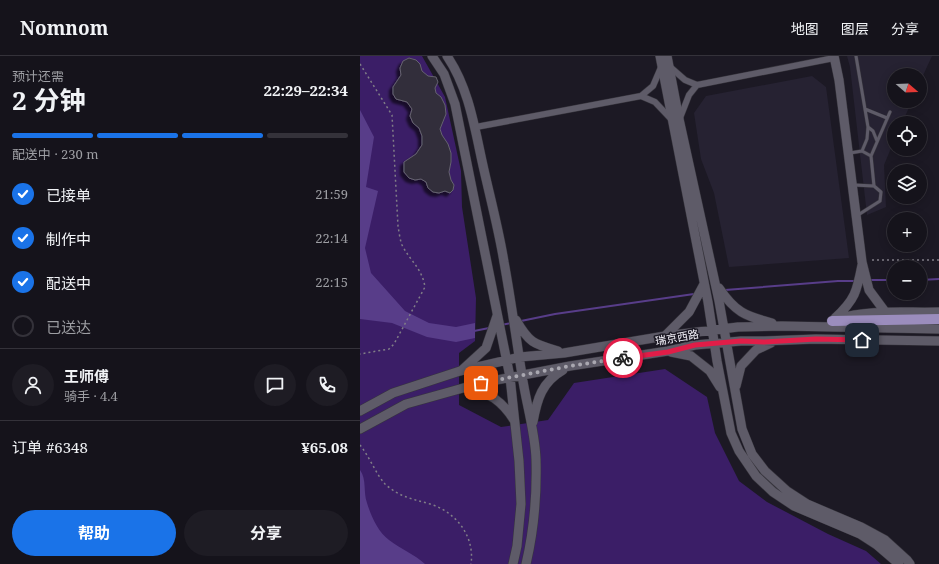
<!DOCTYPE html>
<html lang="zh">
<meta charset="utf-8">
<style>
body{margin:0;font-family:"Noto Serif","Noto Sans SC",serif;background:#1e1c24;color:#f1f3f6;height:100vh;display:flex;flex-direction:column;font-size:15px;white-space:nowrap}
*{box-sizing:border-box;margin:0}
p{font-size:13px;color:#9d9ea3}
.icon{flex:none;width:22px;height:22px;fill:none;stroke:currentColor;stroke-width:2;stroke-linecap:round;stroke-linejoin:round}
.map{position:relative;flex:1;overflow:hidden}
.details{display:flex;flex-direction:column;background:#15131b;width:360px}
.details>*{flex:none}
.needle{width:26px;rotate:109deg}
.controls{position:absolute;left:527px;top:12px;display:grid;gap:8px}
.controls a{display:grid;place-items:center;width:40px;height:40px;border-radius:50%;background:#15131b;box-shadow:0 2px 10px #0003,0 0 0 1px #34323a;font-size:20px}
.pin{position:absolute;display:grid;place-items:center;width:34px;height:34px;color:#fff;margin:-17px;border-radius:8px;box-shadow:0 2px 6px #0006}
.courier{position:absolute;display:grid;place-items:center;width:40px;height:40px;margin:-20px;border:3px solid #e11d48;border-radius:50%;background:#fff;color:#222;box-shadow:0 1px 5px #0007}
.head em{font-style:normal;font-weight:700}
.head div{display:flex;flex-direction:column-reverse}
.head{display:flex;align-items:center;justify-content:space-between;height:68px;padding:0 12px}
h1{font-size:26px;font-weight:700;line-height:30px}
.bar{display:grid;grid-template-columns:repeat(4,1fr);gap:6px 4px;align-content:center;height:48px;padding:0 12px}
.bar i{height:5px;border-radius:3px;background:#34323a}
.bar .selected{background:#1a73e8}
.bar p{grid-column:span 4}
.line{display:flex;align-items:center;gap:10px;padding:0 12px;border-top:1px solid #34323a}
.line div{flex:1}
.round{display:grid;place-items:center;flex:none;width:42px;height:42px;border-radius:21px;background:#1e1c24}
ol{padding:0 12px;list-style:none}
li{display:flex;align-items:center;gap:12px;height:44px}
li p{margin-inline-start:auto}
li .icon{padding:4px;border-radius:50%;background:#1a73e8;color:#fff;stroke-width:4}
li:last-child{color:#9d9ea3}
li i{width:22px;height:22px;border:2px solid #34323a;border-radius:50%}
.cta{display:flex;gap:8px;margin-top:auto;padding:8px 12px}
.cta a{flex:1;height:46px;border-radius:24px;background:#1a73e8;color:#fff;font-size:16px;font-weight:700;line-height:46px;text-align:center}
.cta a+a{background:#1e1c24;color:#f1f3f6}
header{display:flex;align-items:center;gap:24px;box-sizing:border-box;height:56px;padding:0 20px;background:#15131b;border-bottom:1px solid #34323a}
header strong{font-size:19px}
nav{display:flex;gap:22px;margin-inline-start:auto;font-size:14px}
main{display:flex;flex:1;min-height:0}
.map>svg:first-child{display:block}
</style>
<header>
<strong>Nomnom</strong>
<nav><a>地图</a><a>图层</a><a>分享</a></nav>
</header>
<main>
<section class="details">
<div class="head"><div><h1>2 分钟</h1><p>预计还需</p></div><em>22:29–22:34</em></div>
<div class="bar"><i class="selected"></i><i class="selected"></i><i class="selected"></i><i></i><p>配送中 · 230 m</p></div>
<ol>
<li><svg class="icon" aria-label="check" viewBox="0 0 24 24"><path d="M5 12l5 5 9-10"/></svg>已接单<p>21:59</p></li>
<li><svg class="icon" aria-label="check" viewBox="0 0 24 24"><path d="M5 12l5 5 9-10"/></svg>制作中<p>22:14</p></li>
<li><svg class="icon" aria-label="check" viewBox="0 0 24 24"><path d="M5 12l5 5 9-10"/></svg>配送中<p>22:15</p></li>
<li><i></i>已送达</li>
</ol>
<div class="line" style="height:72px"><a class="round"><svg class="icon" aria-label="person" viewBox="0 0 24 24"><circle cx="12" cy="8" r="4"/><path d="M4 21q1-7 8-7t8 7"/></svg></a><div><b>王师傅</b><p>骑手 · 4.4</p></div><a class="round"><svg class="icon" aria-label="chat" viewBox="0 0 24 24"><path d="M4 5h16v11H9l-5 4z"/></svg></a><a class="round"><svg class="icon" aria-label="phone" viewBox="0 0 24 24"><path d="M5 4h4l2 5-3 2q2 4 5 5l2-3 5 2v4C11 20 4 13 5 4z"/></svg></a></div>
<div class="line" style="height:52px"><div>订单 #6348</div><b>¥65.08</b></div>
<div class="cta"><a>帮助</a><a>分享</a></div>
</section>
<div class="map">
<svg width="579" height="508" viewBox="0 0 579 508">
<defs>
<filter id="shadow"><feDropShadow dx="-3.5" dy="3.5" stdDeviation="1" flood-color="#0009"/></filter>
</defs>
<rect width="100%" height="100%" fill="#1c1924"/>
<path fill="#262232" d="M487,0H572L560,26V19H534V45H552L542,67H534V85L524,109L526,151L507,159L490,11Z
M452,20L466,31L489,202L369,211L354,137L341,103L334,57L346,40Z"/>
<path fill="#3b1e67" d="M0,0H62L85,41L101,115L102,151L116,242L115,285L99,297V349L141,371L188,364L214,327L305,313L347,341L355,377L379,425L407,446L468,478L506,495L521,508H0Z"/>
<path fill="#583d89" d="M0,54L14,81L6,131L18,135L5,192L11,217L45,255L69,267L96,271L115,267V282L96,286L67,281L32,267L0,263Z
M0,414C7,424 3,436 7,447C11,460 18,476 29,484C41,493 54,498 65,508H0Z"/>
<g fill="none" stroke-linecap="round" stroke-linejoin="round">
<path stroke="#583d89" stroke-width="2" d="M510,224H534
M560,224L579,223
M365,234L478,225H496
M161,265L195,258L334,238
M141,269L151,267
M114,275L129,272"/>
</g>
<path fill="#312e3a" stroke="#65626f" filter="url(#shadow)" d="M49,2L56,4L60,8L62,15L68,20L76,21L78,26L75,32L76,37L81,41L85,49L86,58L80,73L82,79L88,88L91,97V106L89,116L91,124L94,129L93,134L90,137L85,135L79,137L73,136L68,132L66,126L61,123L55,124L49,122L44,116V106L56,98L62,89V80L59,72L53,67L50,60L52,53L47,46L36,43L33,38V31L41,19L40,12L43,5Z"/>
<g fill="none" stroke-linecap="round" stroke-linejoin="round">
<g stroke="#37353d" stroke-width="4">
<path id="lane" d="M496,0L508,71L507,83L502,95
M505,53L527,62
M508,71L513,75L517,85
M490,97L502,95L511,100
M494,129L514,130L521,136L520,145L498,159
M514,130L511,100L530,56"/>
</g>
<g stroke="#37353d" stroke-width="7">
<path id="street" d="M302,9L293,30L281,40L295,46L312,64
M309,10L325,24L337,29L329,39L320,62
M337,29L474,2
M116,71L281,40"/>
</g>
<g stroke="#37353d" stroke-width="10">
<path id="secondary" d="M72,0L84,18L95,48L150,321L159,405L161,448L157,490L153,508
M87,0C110,34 115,75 124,114C131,145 139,175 144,206C151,244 156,282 162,319C166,347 175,375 176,403C177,438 174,474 166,508
M300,0L348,246L357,305L371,377L379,395L396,420L413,436L434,450L500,478L517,489L539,508
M307,0L319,63L359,245L382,373L392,398L405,415L427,435L447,448L501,471L525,484L547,504L550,508
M474,0L479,24L502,206L509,234L526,257
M359,232C375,256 385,260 412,267
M475,262C495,244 497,235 502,209
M477,263C510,253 545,257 579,256
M156,264C169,287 174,288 198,295
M305,280L329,256L344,228
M311,296L331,300L350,315L360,331
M102,314L126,292L137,260
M376,330L381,310L396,294L411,287
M107,332C129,336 142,345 154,364
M0,355L33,337L100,315L160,301L204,297L305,280L378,271L422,270L579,273
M173,366C177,343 182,326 203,314
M0,373L46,348L121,327L210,310L308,295L335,289L381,285H404L456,283L579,285"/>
</g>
<g stroke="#37353d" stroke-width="11">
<path id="primary" d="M472,265L579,263"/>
</g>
<path stroke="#807e87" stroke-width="1.5" stroke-dasharray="2 3" stroke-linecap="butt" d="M0,8L32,59L38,170C39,176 40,184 42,189C50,205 62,212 65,231L34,288L29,293L0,298
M512,204H579
M0,389C9,400 16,418 25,428C39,441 53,443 70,448C96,456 115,480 111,508"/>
<use href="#lane" stroke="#5e5b68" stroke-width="3"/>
<use href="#street" stroke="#5e5b68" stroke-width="6"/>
<use href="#secondary" stroke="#5e5b68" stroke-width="9"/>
<use href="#primary" stroke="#9b8dbd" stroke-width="10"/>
</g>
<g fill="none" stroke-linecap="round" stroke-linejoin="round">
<path stroke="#a9a7b0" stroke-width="4" stroke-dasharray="0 7.2" d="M121,327L210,310L263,302"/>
<path stroke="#e11d48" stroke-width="5" d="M263,302L308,296L335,289L381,285L404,286L456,283L502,284"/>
</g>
<g text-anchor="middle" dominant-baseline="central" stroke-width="3" stroke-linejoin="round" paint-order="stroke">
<g font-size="11" fill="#f5f3fb" stroke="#1c1924">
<text transform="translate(317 281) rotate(-10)">瑞京西路</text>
</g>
</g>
</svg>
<div class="controls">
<a><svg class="needle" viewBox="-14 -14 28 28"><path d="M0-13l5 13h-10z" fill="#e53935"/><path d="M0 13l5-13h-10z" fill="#9d9ea3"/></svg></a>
<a><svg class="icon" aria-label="locate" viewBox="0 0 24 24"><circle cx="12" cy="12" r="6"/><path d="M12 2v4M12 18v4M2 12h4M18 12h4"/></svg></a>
<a><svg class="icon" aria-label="layers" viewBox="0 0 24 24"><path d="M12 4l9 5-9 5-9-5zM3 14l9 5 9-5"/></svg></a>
<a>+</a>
<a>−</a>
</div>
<div class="pin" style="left:121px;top:327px;background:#ea580c"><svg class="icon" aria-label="bag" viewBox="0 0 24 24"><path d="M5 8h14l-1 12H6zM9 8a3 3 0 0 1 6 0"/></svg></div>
<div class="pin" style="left:502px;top:284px;background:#1f2937"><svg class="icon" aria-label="home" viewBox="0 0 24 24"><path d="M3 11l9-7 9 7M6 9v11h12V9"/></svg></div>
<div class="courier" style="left:263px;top:302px"><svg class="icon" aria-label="bike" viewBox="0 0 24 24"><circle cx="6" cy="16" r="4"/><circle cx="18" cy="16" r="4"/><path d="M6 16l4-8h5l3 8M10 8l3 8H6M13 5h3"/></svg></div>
</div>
</main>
